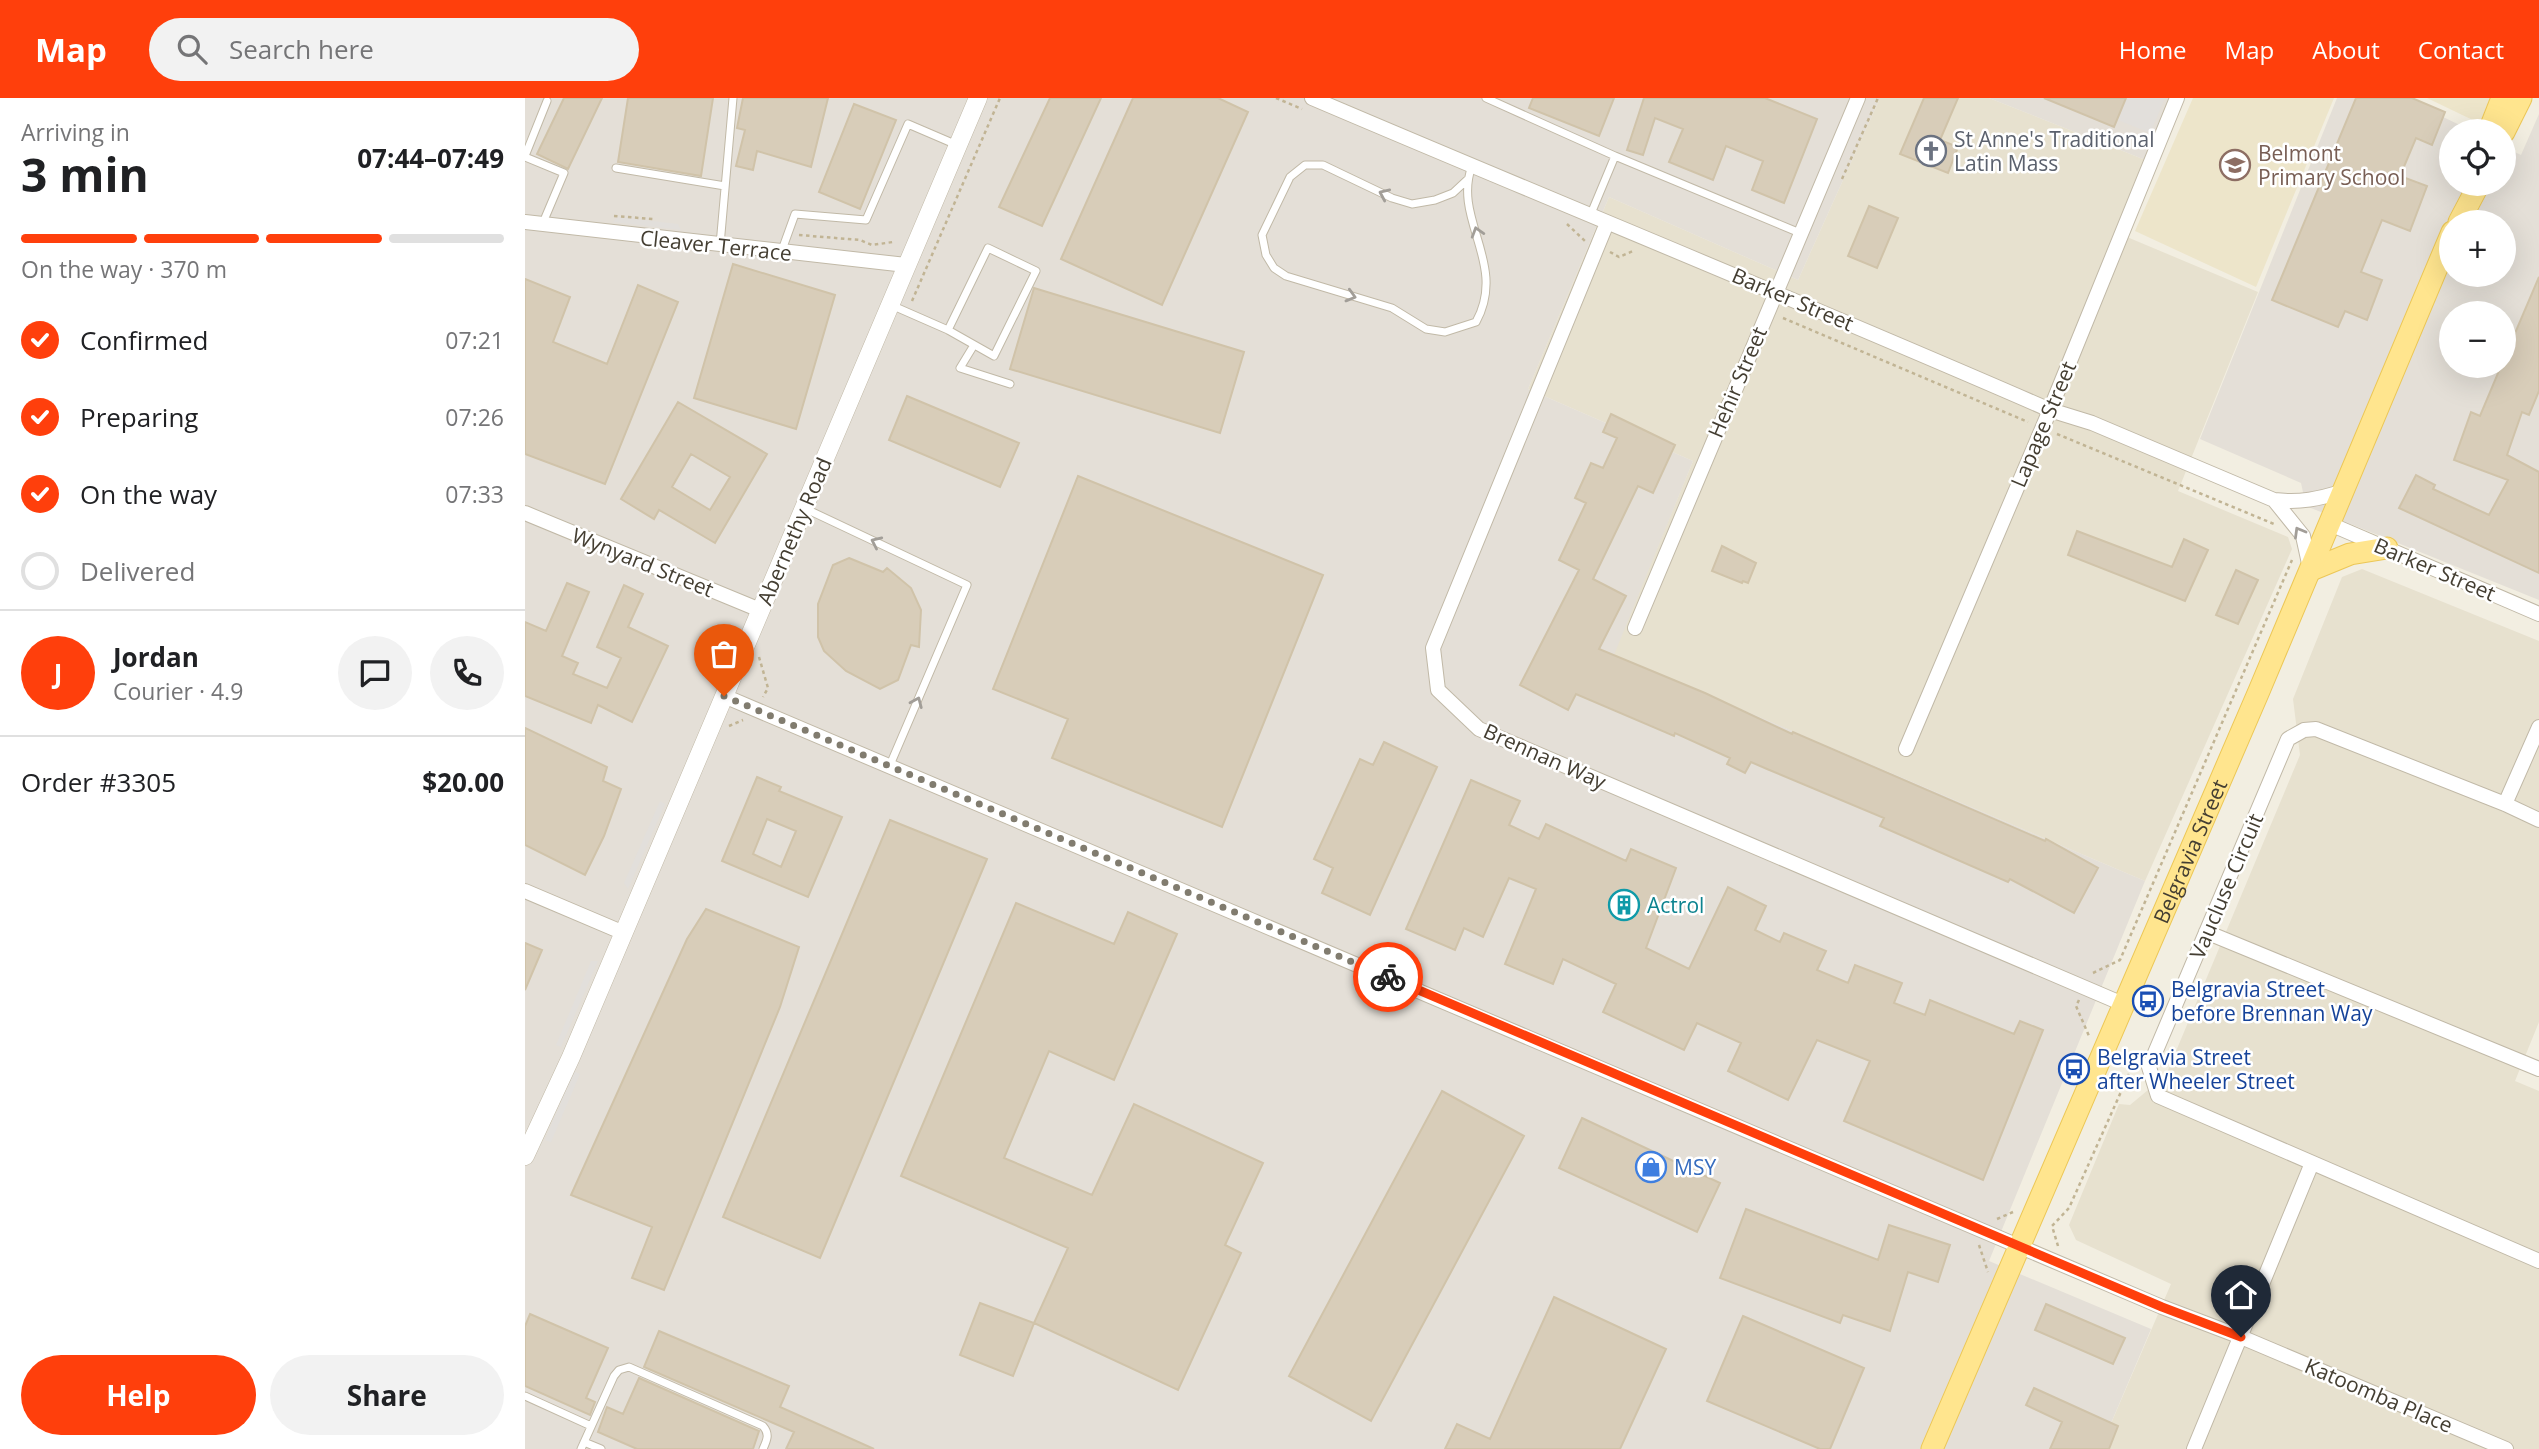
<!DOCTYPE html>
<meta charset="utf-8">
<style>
body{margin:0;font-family:"Open Sans",sans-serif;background:#f2f2f2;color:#202124;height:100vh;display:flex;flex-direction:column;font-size:26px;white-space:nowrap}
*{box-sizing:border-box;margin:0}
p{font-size:23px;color:#757577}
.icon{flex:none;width:38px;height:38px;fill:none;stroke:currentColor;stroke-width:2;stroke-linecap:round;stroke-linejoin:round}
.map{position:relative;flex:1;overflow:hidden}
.panel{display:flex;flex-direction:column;background:#fff;width:525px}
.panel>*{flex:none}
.fabs{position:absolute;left:1914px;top:21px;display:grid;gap:14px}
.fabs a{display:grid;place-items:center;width:77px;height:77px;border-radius:50%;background:#fff;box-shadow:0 7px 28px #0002;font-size:35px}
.pin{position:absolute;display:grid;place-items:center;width:60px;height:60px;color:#fff;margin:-72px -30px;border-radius:50% 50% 50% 0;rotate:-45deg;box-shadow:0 0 7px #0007}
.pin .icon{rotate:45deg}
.courier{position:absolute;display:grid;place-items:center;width:70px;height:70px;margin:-35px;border:5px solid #ff3f0c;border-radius:50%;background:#fff;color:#222;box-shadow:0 2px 9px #0007}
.headline em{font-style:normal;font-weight:700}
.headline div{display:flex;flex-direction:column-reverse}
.headline{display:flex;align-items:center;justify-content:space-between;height:119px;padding:0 21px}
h1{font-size:46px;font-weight:700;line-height:52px}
.bar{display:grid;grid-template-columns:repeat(4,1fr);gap:10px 7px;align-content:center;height:84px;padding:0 21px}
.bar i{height:9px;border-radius:5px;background:#e0e0e0}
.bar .current{background:#ff3f0c}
.bar p{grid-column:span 4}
.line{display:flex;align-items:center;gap:18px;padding:0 21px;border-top:2px solid #e0e0e0}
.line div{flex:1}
.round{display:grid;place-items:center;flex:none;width:74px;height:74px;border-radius:37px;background:#f2f2f2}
ol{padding:0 21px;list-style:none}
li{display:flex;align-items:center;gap:21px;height:77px}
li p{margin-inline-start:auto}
li .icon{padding:7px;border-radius:50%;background:#ff3f0c;color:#fff;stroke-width:4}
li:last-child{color:#757577}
li i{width:38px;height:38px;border:4px solid #e0e0e0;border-radius:50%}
.button{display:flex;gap:14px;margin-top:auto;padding:14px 21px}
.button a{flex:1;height:80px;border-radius:42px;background:#ff3f0c;color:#fff;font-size:28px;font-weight:700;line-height:80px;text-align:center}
.button a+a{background:#f2f2f2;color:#202124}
header{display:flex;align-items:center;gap:42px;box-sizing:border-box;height:98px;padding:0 35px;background:#ff3f0c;color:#fff}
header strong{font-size:33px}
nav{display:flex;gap:38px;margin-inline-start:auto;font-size:24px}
.search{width:490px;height:63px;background:#f2f2f2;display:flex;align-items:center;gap:18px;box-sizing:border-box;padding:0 24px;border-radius:38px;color:#757577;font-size:26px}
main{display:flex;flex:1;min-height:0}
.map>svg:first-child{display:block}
</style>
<header>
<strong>Map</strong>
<div class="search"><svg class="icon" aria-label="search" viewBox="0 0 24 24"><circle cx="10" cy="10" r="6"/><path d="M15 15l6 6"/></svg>Search here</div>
<nav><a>Home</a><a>Map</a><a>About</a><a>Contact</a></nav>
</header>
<main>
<section class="panel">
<div class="headline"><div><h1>3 min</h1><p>Arriving in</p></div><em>07:44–07:49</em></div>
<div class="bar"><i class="current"></i><i class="current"></i><i class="current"></i><i></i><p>On the way · 370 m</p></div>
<ol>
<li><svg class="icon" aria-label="check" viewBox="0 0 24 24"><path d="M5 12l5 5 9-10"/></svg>Confirmed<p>07:21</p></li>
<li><svg class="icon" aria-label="check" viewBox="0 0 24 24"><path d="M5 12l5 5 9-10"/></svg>Preparing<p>07:26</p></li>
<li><svg class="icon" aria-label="check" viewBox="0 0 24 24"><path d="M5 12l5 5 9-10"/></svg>On the way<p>07:33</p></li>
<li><i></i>Delivered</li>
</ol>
<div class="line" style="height:126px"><b class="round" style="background:#ff3f0c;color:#fff">J</b><div><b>Jordan</b><p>Courier · 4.9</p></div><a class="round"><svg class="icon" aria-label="chat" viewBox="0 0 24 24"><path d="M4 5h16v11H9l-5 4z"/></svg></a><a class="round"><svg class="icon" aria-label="phone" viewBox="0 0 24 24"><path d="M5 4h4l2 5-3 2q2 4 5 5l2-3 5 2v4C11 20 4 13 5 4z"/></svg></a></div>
<div class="line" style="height:91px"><div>Order #3305</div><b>$20.00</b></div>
<div class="button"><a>Help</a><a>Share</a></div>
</section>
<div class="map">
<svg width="2014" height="1351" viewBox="0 0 2014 1351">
<rect width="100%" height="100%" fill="#f2eee1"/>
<path fill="#e7e1cf" d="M1355,0H1464L1628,65L1602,139L1733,194L1653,393L1763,439L1767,451L1620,783L1088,557L1168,363L1003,291L1084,99L1273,182Z
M1837,471L2014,543V924L1990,983L2014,993V1351H1575L1646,1186L1551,1142L1544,1127L1594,1006L1605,1007L1641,977L1775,657L1768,601L1817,479Z"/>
<path fill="#e4dfd7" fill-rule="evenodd" d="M0,0H1355L1273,182L1084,99L1003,291L1168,363L1089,557L1620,783L1464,1163L1626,1231L1575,1351H0Z
M1464,0H1656L1628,65Z
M1812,0H1879L1947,33H1927V86H1979V49L1996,57L2014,16V502L1781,408L1776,385L1675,341ZM1927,124H1979V177H1927ZM1927,215H1979V268H1927Z"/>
<path fill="#ede5ca" d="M1668,0H1809L1731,189L1610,133Z
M1902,0H1965L1956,26Z"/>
<path fill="#e2dfdb" d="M1602,0H1640L1625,35L1593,22Z
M93,119L153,126L156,132L88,124Z
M135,703L140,706L103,791L99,785Z
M66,863H73L36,949L31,947Z
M49,973L55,976L26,1044L20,1042Z"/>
<path fill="#d8cdb9" stroke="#d0c3a9" stroke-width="2" fill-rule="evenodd" d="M39,0H77L43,71L12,56Z
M103,0H188L176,78L93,64Z
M218,0H303L286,69L232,53L228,72L211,68L220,32L212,30Z
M525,0H576L517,128L474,109Z
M608,0H693L723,14L637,207L536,161Z
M1008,0H1089L1074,38L1004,10Z
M1119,0H1240L1292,21L1259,105L1227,92L1238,63L1201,48L1188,82L1144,64L1158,31L1130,20L1118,57L1102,52Z
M1399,0H1433L1415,42L1433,49L1423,75L1375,56Z
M1519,0H1601L1589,29Z
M1831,0H1887L1920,14L1907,47L1891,40L1875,78L1902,88L1885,133L1857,122L1836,174L1857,182L1842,222L1820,213L1813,229L1747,202Z
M329,6L371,22L335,111L294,94Z
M1344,108L1373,120L1352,170L1323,158Z
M208,166L310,197L271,331L169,300Z
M2014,179V293L2004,317L1997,314L1982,357L2014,374V475L1874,410L1891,377L1910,387L1908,391L1964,417L1983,382L1929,362L1946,314L1955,318L1976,268H1979V261Z
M0,181L45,199L28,244L82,266L113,187L153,204L80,386L0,356Z
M509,190L719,254L695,335L485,271Z
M382,298L494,345L475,389L364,342Z
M153,304L242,356L190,445L134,412L129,421L96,401ZM166,356L205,379L185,412L147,389Z
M1086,316L1150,347L1128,395L1113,388L1068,481L1101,498L1074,551L1180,595L1267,636L1268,634L1520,743L1521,741L1573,770L1549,815L1485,781L1483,784L1355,728L1359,720L1242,671L1226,664L1220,675L1202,666L1205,660L1150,635L1149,638L1051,596L1043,612L995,587L1054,472L1034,462L1061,405L1050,400L1066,365L1078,370L1092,340L1078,334Z
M553,378L798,477L697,729L527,660L543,621L468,591Z
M1552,433L1647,469L1659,441L1683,452L1660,503L1543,457Z
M1197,448L1231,465L1223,485L1218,483L1217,485L1187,473Z
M324,460L358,474L362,470L386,490L396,512L394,549L386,547L373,582L355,591L321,573L299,553L293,539V506L308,467Z
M1711,472L1733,482L1713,526L1691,517Z
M42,485L64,494L37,558L53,565L48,576L82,590L96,560L72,549L99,487L118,496L103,529L143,548L107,624L73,607L66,625L0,598V524L21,533Z
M0,630L82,669L78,683L96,691L79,738L60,777L0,747Z
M859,644L912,669L845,817L797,795L808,770L789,761L835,661L848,667Z
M232,679L256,689L254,693L317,719L283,799L197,763ZM242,721L271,733L256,769L228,756Z
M946,682L995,703L984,727L1014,741L1021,726L1101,763L1106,751L1151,770L1121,850L1164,871L1203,789L1241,808L1230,832L1255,844L1259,835L1301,853L1292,872L1323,885L1330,867L1377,885L1369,905L1400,917L1405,902L1489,936L1495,923L1518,932L1458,1082L1319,1023L1345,963L1292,942L1263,1002L1203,973L1216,945L1172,925L1159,952L1078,914L1091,886L1038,861L1028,886L980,866L1011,791L984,780L958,839L939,830L930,852L881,831Z
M365,722L462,761L295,1160L198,1119Z
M491,805L589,846L603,814L652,836L589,982L524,953L479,1060L567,1097L609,1006L738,1065L700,1147L716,1155L653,1292L509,1225L543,1150L376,1078Z
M181,811L274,849L255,909L139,1192L107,1180L127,1129L46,1097L162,841Z
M0,845L17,852L0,892Z
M917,993L999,1038L846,1323L764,1278Z
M1057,1020L1195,1085L1172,1134L1034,1070Z
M1221,1111L1353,1162L1364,1127L1425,1147L1413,1184L1383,1174L1365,1233L1318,1217L1315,1225L1195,1180Z
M1029,1199L1141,1251L1095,1351H920L932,1326L965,1341Z
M455,1205L509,1225L488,1278L435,1257Z
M1521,1206L1600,1240L1588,1266L1510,1232Z
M5,1216L83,1250L61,1300L70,1304L65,1317L0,1288V1228Z
M1218,1218L1339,1270L1305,1351H1295L1182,1303Z
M134,1233L264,1288L255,1309L349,1351H261L269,1334L119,1269Z
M114,1280L234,1333L228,1351H112L73,1334L82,1309L98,1316Z
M1509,1290L1593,1328L1584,1351H1525L1537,1324L1501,1307Z"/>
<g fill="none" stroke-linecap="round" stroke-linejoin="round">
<g stroke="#c1b9a7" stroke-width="9">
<path id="service" d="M961,0L1090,58
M0,58L22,3
M0,59L39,75L17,127
M91,70L200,88
M943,81L928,95L910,102L887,106L867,100L798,67H780L765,79L737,137L741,157L749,170L761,178L867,210L901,231L920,234L951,224C983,166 927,121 947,68
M1065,118L1090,58L1275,135
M195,147L208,0
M257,152L270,116L341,122L383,26L432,47
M366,207L423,232L469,258L511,173L463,150L423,232
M449,247L435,270L485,286
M281,411L442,487L365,667
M0,1298L66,1328
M59,1344L76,1351
M56,1351L89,1278L94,1272L104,1269L238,1328C245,1336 242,1342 238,1351"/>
</g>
<g stroke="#c1b9a7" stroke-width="16">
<path id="minor" d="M787,0C1033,105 1280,205 1525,312L1567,325L1749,402C1775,405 1794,401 1819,393
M0,124L381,167
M1082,125L908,550L913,592L954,631L1598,906
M1749,402L1778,438L1785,470
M0,415L235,512
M1805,426L2014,516
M1110,530L1333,0
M199,598L1637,1209L1716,1239L1981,1351
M1381,651L1525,312L1652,0
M1980,706L2014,629
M2014,722L1980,706L1791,631L1779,632L1763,641L1624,969L1633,998L2014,1163
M0,793L99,835
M1681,834L2014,971
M1669,1351L1787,1065"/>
</g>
<g stroke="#c1b9a7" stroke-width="19">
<path id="tertiary" d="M0,1058L46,959L453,0"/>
</g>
<g stroke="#ecc756" stroke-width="23">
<g id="primary">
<path d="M1964,33L1977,0"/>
<path d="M1979,34L1996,0"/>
<path d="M1934,124L1954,86"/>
<path d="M1786,472L1825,456L1862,450"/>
<path id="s1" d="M1407,1351L1734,593L1927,134"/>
</g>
</g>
<path stroke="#c1b494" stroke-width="2.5" stroke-dasharray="3.5 3.5" stroke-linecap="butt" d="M751,0L777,11
M1317,81L1353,0
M89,118L128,121
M1042,126L1060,143
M274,137L335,142L347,147L368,144
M1085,154L1094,159L1108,153
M387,203L475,0
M1258,220L1503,324
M1532,336L1749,426
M234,559L243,590L238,599
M204,628L218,622
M1568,875L1595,862L1767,462
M1554,902L1551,908L1564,938
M1472,1121L1488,1114
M1454,1147L1463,1174
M1533,1148L1527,1128L1544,1110L1608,967"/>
<use href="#service" stroke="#fff" stroke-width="7"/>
<use href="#minor" stroke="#fff" stroke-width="14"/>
<use href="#tertiary" stroke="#fff" stroke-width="18"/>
<use href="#primary" stroke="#ffe58e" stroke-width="21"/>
</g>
<defs><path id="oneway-chevron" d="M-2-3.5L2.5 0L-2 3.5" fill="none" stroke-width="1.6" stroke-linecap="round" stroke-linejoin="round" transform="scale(1.75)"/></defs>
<g stroke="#a29e98">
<use href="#oneway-chevron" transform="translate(859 96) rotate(-156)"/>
<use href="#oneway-chevron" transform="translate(952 134) rotate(-107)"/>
<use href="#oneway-chevron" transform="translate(826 198) rotate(16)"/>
<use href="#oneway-chevron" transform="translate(1774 434) rotate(-120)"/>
<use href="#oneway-chevron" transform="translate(351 444) rotate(-155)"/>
<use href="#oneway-chevron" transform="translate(392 604) rotate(-67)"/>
</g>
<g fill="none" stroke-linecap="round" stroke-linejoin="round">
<path stroke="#817c6f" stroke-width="7" stroke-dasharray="0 12.6" d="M199,598L863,879"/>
<path stroke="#ff3f0c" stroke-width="9" d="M863,879L1637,1209L1716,1239"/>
</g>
<defs>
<g id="church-ring" transform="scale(1.575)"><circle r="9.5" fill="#fff" stroke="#6b7280" stroke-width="1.5"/><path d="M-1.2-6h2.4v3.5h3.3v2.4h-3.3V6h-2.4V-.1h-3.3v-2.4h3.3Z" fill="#6b7280"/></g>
<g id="school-ring" transform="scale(1.575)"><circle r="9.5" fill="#fff" stroke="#8d6e63" stroke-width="1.5"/><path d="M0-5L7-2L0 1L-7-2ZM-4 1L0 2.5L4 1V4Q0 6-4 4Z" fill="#8d6e63"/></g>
<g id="building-ring" transform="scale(1.575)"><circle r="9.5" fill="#fff" stroke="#0f9aa8" stroke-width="1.5"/><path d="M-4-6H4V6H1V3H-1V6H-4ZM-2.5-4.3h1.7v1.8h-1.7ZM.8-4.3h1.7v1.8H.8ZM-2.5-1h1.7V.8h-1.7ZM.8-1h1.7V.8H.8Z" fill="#0f9aa8"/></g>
<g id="bus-ring" transform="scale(1.575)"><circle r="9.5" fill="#fff" stroke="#1a4fb4" stroke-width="1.5"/><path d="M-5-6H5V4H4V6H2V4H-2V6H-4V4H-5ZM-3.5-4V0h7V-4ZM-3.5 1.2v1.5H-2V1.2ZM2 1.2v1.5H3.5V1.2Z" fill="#1a4fb4"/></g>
<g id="shop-ring" transform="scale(1.575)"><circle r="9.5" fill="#fff" stroke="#3f7fe0" stroke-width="1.5"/><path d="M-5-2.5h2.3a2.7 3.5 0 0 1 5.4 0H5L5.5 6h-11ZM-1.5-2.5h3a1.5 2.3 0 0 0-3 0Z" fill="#3f7fe0"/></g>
</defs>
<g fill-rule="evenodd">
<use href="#church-ring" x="1406" y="53"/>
<use href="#school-ring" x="1710" y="67"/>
<use href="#building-ring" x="1099" y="807"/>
<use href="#bus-ring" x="1623" y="903"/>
<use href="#bus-ring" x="1549" y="971"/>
<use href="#shop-ring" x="1126" y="1069"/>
</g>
<g text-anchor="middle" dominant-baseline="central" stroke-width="5" stroke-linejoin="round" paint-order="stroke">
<g font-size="21" fill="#5b616d" stroke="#fff" text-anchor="start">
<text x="1429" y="41">St Anne's Traditional<tspan x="1429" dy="24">Latin Mass</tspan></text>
</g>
<g font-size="21" fill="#785e54" stroke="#fff" text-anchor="start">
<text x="1733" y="55">Belmont<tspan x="1733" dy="24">Primary School</tspan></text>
</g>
<g font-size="21" fill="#443e32" stroke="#fff">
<text transform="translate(191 147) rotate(6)">Cleaver Terrace</text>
<text transform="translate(1268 201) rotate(23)">Barker Street</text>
<text transform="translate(1212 284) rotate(-67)">Hehir Street</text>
<text transform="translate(1518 326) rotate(-67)">Lapage Street</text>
<text transform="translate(269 433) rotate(-67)">Abernethy Road</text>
<text transform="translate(118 464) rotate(22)">Wynyard Street</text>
<text transform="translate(1910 471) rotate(23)">Barker Street</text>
<text transform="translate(1020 658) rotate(24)">Brennan Way</text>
<text stroke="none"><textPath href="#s1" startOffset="651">Belgravia Street</textPath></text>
<text transform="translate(1701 788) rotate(-67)">Vaucluse Circuit</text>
<text transform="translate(1854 1297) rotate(23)">Katoomba Place</text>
</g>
<g font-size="21" fill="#0d838f" stroke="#fff" text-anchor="start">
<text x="1122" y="807">Actrol</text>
</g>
<g font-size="21" fill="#164399" stroke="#fff" text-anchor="start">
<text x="1646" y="891">Belgravia Street<tspan x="1646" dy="24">before Brennan Way</tspan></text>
<text x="1572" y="959">Belgravia Street<tspan x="1572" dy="24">after Wheeler Street</tspan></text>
</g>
<g font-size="21" fill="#366cbe" stroke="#fff" text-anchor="start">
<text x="1149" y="1069">MSY</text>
</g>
</g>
</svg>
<div class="fabs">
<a><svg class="icon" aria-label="locate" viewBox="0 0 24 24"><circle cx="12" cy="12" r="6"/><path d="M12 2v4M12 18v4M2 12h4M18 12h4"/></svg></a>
<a>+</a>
<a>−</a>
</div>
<div class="pin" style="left:199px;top:598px;background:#ea580c"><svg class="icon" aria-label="bag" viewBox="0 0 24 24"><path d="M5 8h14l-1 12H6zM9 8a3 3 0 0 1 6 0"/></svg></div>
<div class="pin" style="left:1716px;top:1239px;background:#1f2937"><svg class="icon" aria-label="home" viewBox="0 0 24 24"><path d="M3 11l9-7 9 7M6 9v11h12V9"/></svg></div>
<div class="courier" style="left:863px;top:879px"><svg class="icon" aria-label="bike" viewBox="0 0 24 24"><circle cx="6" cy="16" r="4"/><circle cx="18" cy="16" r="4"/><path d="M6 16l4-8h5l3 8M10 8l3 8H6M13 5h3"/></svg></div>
</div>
</main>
